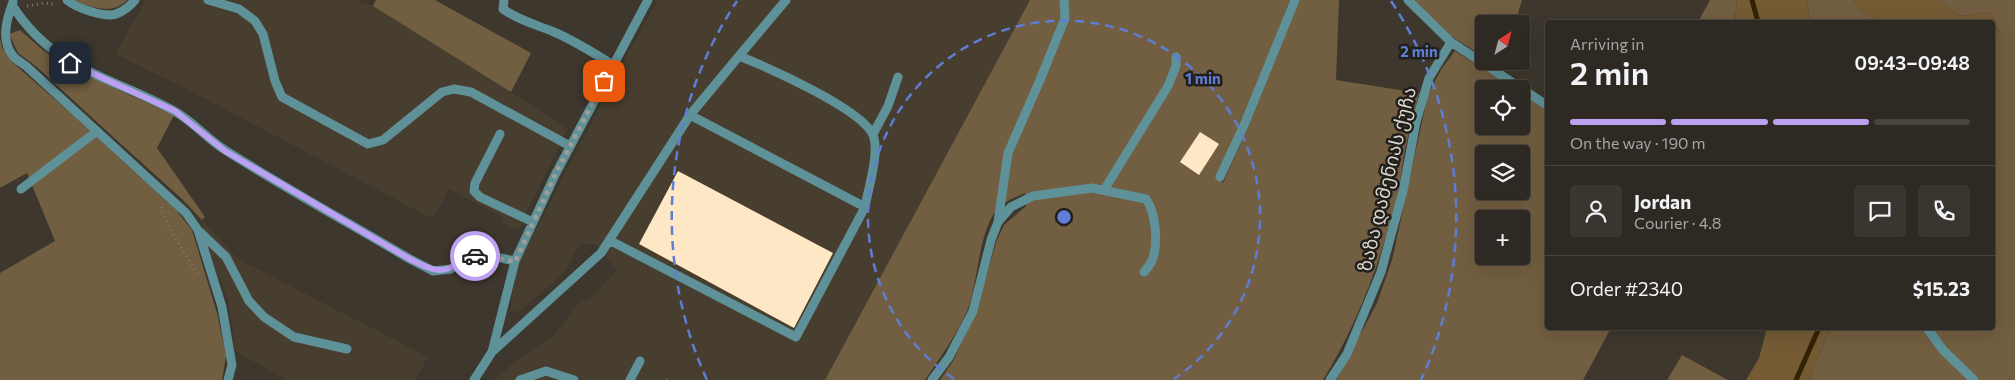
<!DOCTYPE html>
<meta charset="utf-8">
<style>
body{margin:0;font-family:Commissioner,"Noto Sans Georgian",sans-serif;background:#3a352f;color:#f1f3f6;height:100vh;display:flex;flex-direction:column;font-size:19px;white-space:nowrap}
*{box-sizing:border-box;margin:0}
p{font-size:16px;color:#a7a6a5}
.icon{flex:none;width:28px;height:28px;fill:none;stroke:currentColor;stroke-width:2;stroke-linecap:round;stroke-linejoin:round}
.map{position:relative;flex:1;overflow:hidden}
.details{position:absolute;left:1545px;top:20px;width:450px;height:310px;display:flex;flex-direction:column;background:#2e2922;border-radius:5px;box-shadow:0 5px 20px #0002,0 0 0 1px #494540}
.details>*{flex:none}
.needle{width:32px;rotate:36deg}
.controls{position:absolute;left:1475px;top:15px;display:grid;gap:10px}
.controls a{display:grid;place-items:center;width:55px;height:55px;border-radius:5px;background:#2e2922;box-shadow:0 5px 20px #0002,0 0 0 1px #494540;font-size:25px}
.pin{position:absolute;display:grid;place-items:center;width:42px;height:42px;color:#fff;margin:-21px;border-radius:10px;box-shadow:0 2px 8px #0006}
.courier{position:absolute;display:grid;place-items:center;width:50px;height:50px;margin:-25px;border:4px solid #bca0f2;border-radius:50%;background:#fff;color:#222;box-shadow:0 1px 6px #0007}
.head em{font-style:normal;font-weight:600}
.head div{display:flex;flex-direction:column-reverse}
.head{display:flex;align-items:center;justify-content:space-between;height:85px;padding:0 25px}
h1{font-size:32px;font-weight:600;line-height:38px}
.bar{display:grid;grid-template-columns:repeat(4,1fr);gap:8px 5px;align-content:center;height:60px;padding:0 25px}
.bar i{height:6px;border-radius:4px;background:#494540}
.bar .selected{background:#bca0f2}
.bar p{grid-column:span 4}
.line{display:flex;align-items:center;gap:12px;padding:0 25px;border-top:1px solid #494540}
.line div{flex:1}
.round{display:grid;place-items:center;flex:none;width:52px;height:52px;border-radius:5px;background:#3a352f}
.map>svg:first-child{display:block}
</style>
<div class="map">
<svg width="2015" height="380" viewBox="0 0 2015 380">
<rect width="100%" height="100%" fill="#3d372d"/>
<path fill="#483e2f" d="M146,0H356L373,6L568,128L518,230L500,221L502,217L449,189L433,219L187,89L115,54Z
M658,0H1030L825,380H494L521,357L552,338L580,302L592,297L617,270L596,244H580L563,274L520,311L510,312L516,268L620,68Z
M202,220L238,259L428,357L415,380H287L235,351L229,303L207,247Z"/>
<path fill="#725e41" fill-rule="evenodd" d="M74,0H127C113,16 90,7 74,0Z
M376,0H435L531,53L511,92L373,6Z
M1030,0H1290L1248,107L1216,177L1223,183L1249,125L1299,0H1339L1336,80L1419,93C1415,110 1410,127 1406,145C1402,163 1401,183 1396,201C1380,263 1357,325 1323,380H940L953,361L977,310L996,242L1004,225L1026,206L1025,193C1018,196 1011,199 1004,203C978,220 979,284 967,311C956,336 940,358 925,380H825Z
M1414,0H1522L1515,24H1484V57L1451,36Z
M1710,0H1737L1735,22H1698Z
M1807,0H1854L1858,8L1880,22H1810Z
M1938,0H2015V380H1809L1830,328H1992V40L1999,32L1990,12L1961,16Z
M20,30L44,51L70,68L174,115L157,148L205,217L202,220L182,199L122,145L37,67L18,53L9,34Z
M0,38L2,47L12,62L74,116L176,210L192,230L217,313L226,356L222,380H0V273L55,241L27,173L0,188Z
M1455,51L1515,89H1484V126H1521V93L1547,110L1548,328H1611L1583,380H1336L1377,303L1392,260L1428,94L1442,68ZM1484,154H1521V191H1484ZM1484,219H1521V256H1484Z
M1682,355L1728,380H1667Z"/>
<path fill="#745b34" d="M1737,0H1807L1810,22H1735Z
M1854,0H1938L1961,16L1990,12L1999,33L1993,40L1992,22H1880L1858,8Z
M1767,328H1830L1809,380H1746L1759,358Z"/>
<g fill="none" stroke-linecap="round" stroke-linejoin="round">
<path stroke="#342204" stroke-width="5" d="M1752,0L1758,22
M1796,380L1819,328"/>
</g>
<path fill="#fde7c4" d="M1200,132L1219,144L1199,175L1180,162Z
M678,171L833,253L794,328L639,244Z"/>
<g fill="none" stroke-linecap="round" stroke-linejoin="round">
<path stroke="#7f7a72" stroke-width="3" stroke-dasharray="1 4" stroke-linecap="butt" d="M27,6L45,3L55,4
M161,207C169,231 184,253 198,274
M667,380L668,379"/>
<path stroke="#5e9198" stroke-width="9" d="M67,0C76,8 105,18 116,14C124,11 130,6 135,0
M208,0L239,9L255,21L263,34L275,81L282,97L368,144L383,140L442,92L454,89L471,92L570,146
M504,0L503,9C518,20 537,25 554,32C575,41 594,53 613,65
M1408,0L1451,42L1548,106
M13,2C7,18 0,40 13,56C16,60 22,63 26,66L186,213L198,230L222,307L232,365L228,380
M12,5C54,71 111,76 174,111C193,121 207,139 225,150C285,188 347,222 408,258L433,271L451,269L469,255L491,256L515,261
M739,56L786,0
M500,134L475,183L474,191L480,197L533,222
M873,134L888,106L898,77
M1220,177L1245,123L1295,0
M21,189L97,131
M1104,190L1168,86L1176,66V57
M998,222L1008,153L1040,80L1065,18L1064,0
M200,232L226,257L249,301L264,317L294,337L347,349
M609,240L796,337L865,207
M1927,328L1943,350L1974,380
M492,352L601,253L690,115L739,56C767,67 862,109 873,135C880,152 868,189 865,207L690,115
M474,380L492,352L515,261L555,175L648,0
M520,380L546,371L574,380
M630,380L640,361
M932,380L949,357L973,311L991,240L998,222L1011,207L1033,196L1092,188L1146,199C1156,213 1158,242 1153,258C1152,263 1147,268 1144,272
M1330,380L1347,354L1381,272L1403,191L1416,122L1429,78L1451,42"/>
</g>
<g fill="none" stroke-linecap="round" stroke-linejoin="round">
<path stroke="#a29d96" stroke-width="5" stroke-dasharray="0 9" d="M475,256H491L515,262L555,175L604,81"/>
<path stroke="#bca0f2" stroke-width="6" d="M70,63L175,111L225,151L408,258C426,267 440,277 458,263C464,259 468,255 475,256"/>
</g>
<g fill="none" stroke="#5e7dd4" stroke-width="2.5" stroke-dasharray="9 6">
<path d="M954 379A196 196 0 1 1 1174 379"/>
<path d="M707 380A392 392 0 0 1 737 1M1391 1A392 392 0 0 1 1421 380"/>
</g>
<g text-anchor="middle" dominant-baseline="central" stroke-width="5" stroke-linejoin="round" paint-order="stroke">
<g font-size="19" fill="#d8d4ce" stroke="#221f1a">
<text transform="translate(1386 179) rotate(-76)">ზაზა დამენიას ქუჩა</text>
</g>
</g>
<circle cx="1064" cy="217" r="8" fill="#5e7dd4" stroke="#221f1a" stroke-width="2.5"/>
<g font-size="15" text-anchor="middle" font-weight="bold" fill="#5e7dd4" stroke="#221f1a" stroke-width="5" stroke-linejoin="round" paint-order="stroke">
<text x="1419" y="57">2 min</text>
<text x="1203" y="84">1 min</text>
</g>
</svg>
<div class="controls">
<a><svg class="needle" viewBox="-14 -14 28 28"><path d="M0-13l5 13h-10z" fill="#e53935"/><path d="M0 13l5-13h-10z" fill="#a7a6a5"/></svg></a>
<a><svg class="icon" aria-label="locate" viewBox="0 0 24 24"><circle cx="12" cy="12" r="6"/><path d="M12 2v4M12 18v4M2 12h4M18 12h4"/></svg></a>
<a><svg class="icon" aria-label="layers" viewBox="0 0 24 24"><path d="M12 4l9 5-9 5-9-5zM3 14l9 5 9-5"/></svg></a>
<a>+</a>
</div>
<div class="pin" style="left:604px;top:81px;background:#ea580c"><svg class="icon" aria-label="bag" viewBox="0 0 24 24"><path d="M5 8h14l-1 12H6zM9 8a3 3 0 0 1 6 0"/></svg></div>
<div class="pin" style="left:70px;top:63px;background:#1f2937"><svg class="icon" aria-label="home" viewBox="0 0 24 24"><path d="M3 11l9-7 9 7M6 9v11h12V9"/></svg></div>
<div class="courier" style="left:475px;top:256px"><svg class="icon" aria-label="car" viewBox="0 0 24 24"><path d="M5 17H2v-5l4-1 3-4h7l3 4 3 1v5h-3M9 17h6M6 11h13"/><circle cx="7" cy="17" r="2"/><circle cx="17" cy="17" r="2"/></svg></div>
<section class="details">
<div class="head"><div><h1>2 min</h1><p>Arriving in</p></div><em>09:43–09:48</em></div>
<div class="bar"><i class="selected"></i><i class="selected"></i><i class="selected"></i><i></i><p>On the way · 190 m</p></div>
<div class="line" style="height:90px"><a class="round"><svg class="icon" aria-label="person" viewBox="0 0 24 24"><circle cx="12" cy="8" r="4"/><path d="M4 21q1-7 8-7t8 7"/></svg></a><div><b>Jordan</b><p>Courier · 4.8</p></div><a class="round"><svg class="icon" aria-label="chat" viewBox="0 0 24 24"><path d="M4 5h16v11H9l-5 4z"/></svg></a><a class="round"><svg class="icon" aria-label="phone" viewBox="0 0 24 24"><path d="M5 4h4l2 5-3 2q2 4 5 5l2-3 5 2v4C11 20 4 13 5 4z"/></svg></a></div>
<div class="line" style="height:65px"><div>Order #2340</div><b>$15.23</b></div>
</section>
</div>
